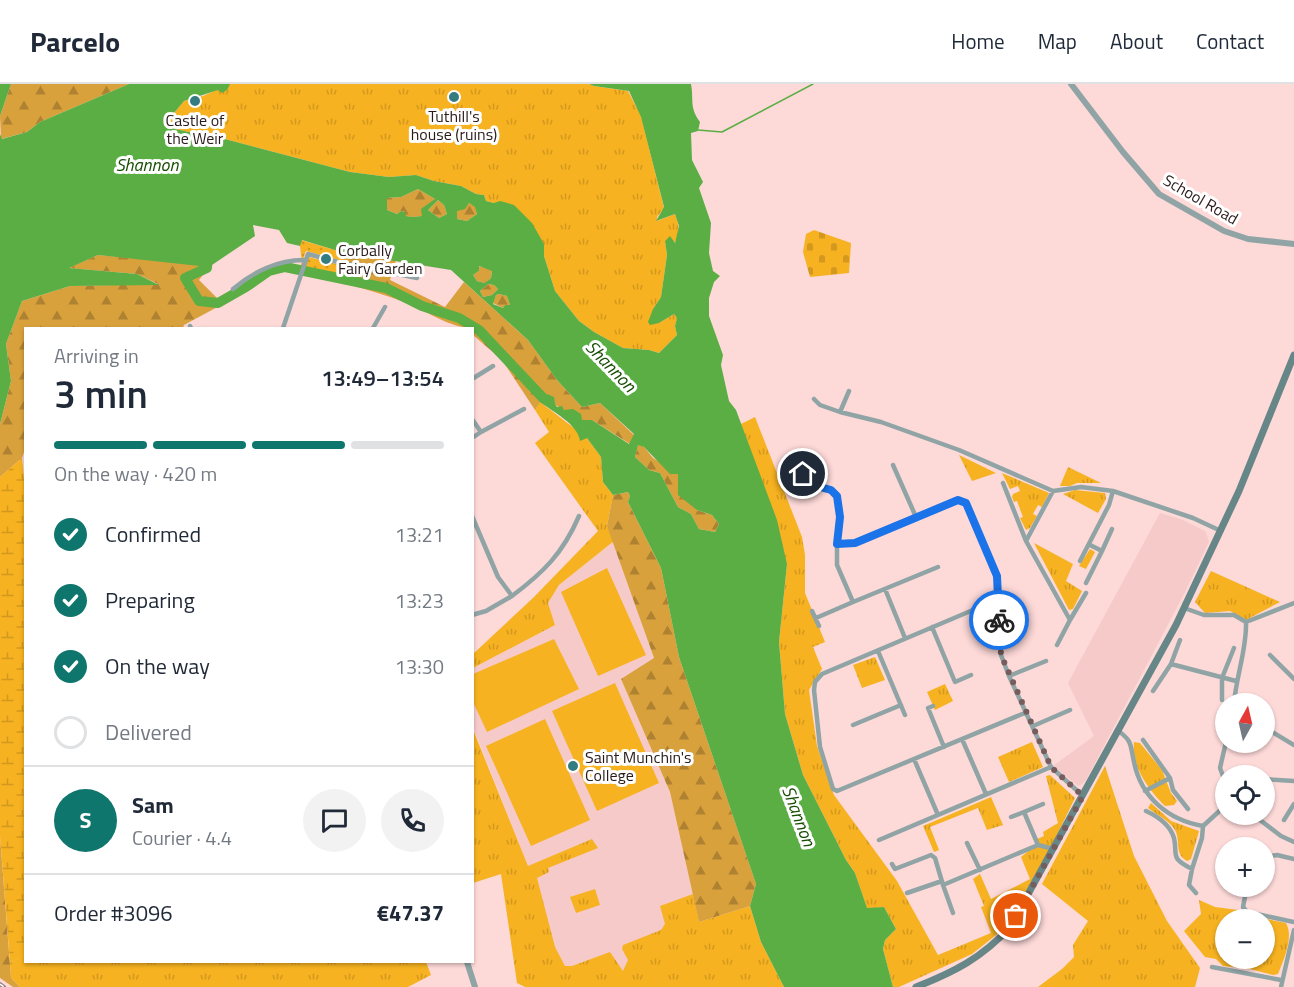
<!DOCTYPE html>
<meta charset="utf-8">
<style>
body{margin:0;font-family:"Titillium Web",sans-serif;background:#f2f2f3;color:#1f2937;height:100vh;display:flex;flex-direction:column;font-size:22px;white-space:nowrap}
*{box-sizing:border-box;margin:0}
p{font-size:20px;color:#747a83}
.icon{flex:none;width:33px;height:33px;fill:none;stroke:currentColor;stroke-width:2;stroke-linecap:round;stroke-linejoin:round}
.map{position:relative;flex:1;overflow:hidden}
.panel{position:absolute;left:24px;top:243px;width:450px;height:636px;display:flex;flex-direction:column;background:#fff;border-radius:0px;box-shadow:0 2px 4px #0004}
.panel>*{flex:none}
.needle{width:39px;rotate:8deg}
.fabs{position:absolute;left:1215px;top:609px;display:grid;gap:12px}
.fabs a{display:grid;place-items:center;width:60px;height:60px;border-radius:50%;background:#fff;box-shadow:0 2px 4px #0004;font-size:30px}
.pin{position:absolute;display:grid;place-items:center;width:51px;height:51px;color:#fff;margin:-26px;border:3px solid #fff;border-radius:50%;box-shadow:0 2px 6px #0007}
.courier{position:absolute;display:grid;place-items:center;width:60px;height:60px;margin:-30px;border:4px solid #1a73e8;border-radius:50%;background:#fff;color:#222;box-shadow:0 2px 8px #0007}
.overview em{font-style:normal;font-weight:600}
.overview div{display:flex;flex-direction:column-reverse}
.overview{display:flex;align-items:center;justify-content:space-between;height:102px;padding:0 30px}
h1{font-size:39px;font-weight:600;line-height:45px}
.bar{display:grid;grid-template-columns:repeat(4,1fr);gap:9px 6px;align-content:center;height:72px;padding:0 30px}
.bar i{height:8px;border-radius:4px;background:#e0e1e3}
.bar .on{background:#0f766e}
.bar p{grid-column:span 4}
.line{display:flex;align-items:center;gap:15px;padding:0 30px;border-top:2px solid #e0e1e3}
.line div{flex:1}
.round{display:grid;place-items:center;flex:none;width:63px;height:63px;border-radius:32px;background:#f2f2f3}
ol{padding:0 30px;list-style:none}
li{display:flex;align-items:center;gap:18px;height:66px}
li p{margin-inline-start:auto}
li .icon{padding:6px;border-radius:50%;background:#0f766e;color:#fff;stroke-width:4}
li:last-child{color:#747a83}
li i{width:33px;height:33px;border:3px solid #e0e1e3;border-radius:50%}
header{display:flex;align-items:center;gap:36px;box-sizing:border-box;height:84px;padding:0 30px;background:#fff;border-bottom:2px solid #e0e1e3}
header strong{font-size:28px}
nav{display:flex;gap:33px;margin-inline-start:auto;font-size:21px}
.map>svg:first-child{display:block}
</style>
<header>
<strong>Parcelo</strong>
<nav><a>Home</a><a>Map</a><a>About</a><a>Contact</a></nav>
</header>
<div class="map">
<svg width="1294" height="903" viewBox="0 0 1294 903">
<defs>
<pattern id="grass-tufts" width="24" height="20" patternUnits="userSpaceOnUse" patternTransform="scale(1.5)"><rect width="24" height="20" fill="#f6b221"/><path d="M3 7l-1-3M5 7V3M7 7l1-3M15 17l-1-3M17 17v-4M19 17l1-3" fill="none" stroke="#d3981d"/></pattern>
<pattern id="forest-firs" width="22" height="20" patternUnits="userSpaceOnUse" patternTransform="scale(1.5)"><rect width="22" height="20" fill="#d8a13c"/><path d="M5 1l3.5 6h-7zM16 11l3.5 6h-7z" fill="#af8232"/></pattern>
<pattern id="wetland-marsh" width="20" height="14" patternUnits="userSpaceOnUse" patternTransform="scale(1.5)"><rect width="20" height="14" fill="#f6b221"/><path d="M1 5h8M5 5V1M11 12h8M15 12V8" fill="none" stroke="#d3981d"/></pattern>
<pattern id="cemetery-stones" width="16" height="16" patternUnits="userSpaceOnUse" patternTransform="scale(1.5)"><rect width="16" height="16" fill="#f6b221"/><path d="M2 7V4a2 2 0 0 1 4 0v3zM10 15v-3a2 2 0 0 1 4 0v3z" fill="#d3981d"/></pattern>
<pattern id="park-dots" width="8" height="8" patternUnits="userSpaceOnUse" patternTransform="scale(1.5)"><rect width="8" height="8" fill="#f6b221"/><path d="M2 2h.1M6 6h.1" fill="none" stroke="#d3981d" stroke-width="1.8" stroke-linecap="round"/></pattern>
</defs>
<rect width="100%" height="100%" fill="#fdd9d8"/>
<path fill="#f6cac9" d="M1160,429L1183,436L1203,446L1206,448L1209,458L1184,510L1086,696L1082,700L1078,702L1053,682L1094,652L1068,599Z
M614,457L654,575L621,595L670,708L699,838L625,903L517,889L528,782L473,643V584L555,541L548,519L559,501Z"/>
<path fill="url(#grass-tufts)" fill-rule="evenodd" d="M230,0H589L594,2L628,7L641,32L664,124L657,133V137L675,130C679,140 681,150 674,159L665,157L667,171L661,213L653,225L659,239L674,230L677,234L675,242L677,251L659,269L649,266L623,264L594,248L579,237L555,207L544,172V160L494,119L486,117L484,111L476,110L461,102L434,97L416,91L389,93L350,88L221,54L215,56L203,51L175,45L169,35L184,17L203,12Z
M540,318L587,354L601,373L603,398L613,411L607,442L614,457L559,501L548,519L555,541L473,584V570L534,513L598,447L535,359L549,348L535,326Z
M755,333L802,453L805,471V509L825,558L813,563L822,585L809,606L817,662L834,711L897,797L938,871L991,849L981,823L984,822L973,795L980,790L991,815L1030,795L1021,773L1038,759L1037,755L1044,752L1043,748L1058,739L1046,692L1050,691L1075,714L1052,761L1005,844L972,870L899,903H893L883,865L885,856L896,845L884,823L867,825L855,789L846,776L803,691L785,630L779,558L787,480L741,340Z
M959,371L996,389L972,397Z
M1068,383L1101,399H1077L1070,402H1060Z
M1002,389L1049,409L1042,423L1038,421L1033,430L1037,432L1030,444L1026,446L1020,434L1023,433L1017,417L1014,418L1012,413L1013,410L1020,407L1018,402L1010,405Z
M1075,406L1105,409L1106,415L1098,429L1063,410Z
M1034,459L1073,480L1066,497L1082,507L1073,525L1069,526Z
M1090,465L1095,468L1086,485L1079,482Z
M1211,487L1280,518L1246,536L1230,527L1205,529L1195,518Z
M875,573L885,596L862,604L853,581Z
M945,600L953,617L935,626L927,608Z
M472,643L528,782L592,755L598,764L548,784L549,788L537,794L555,863L565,882H572L610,868L623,887L628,876L622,865L623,861L661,846L665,840L660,822L693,810L699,838L750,822L761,858L784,903H525L517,899L501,790L473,799Z
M1032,658L1043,683L1009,698L998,673Z
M1134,658L1140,659L1162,686L1171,709L1177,717L1174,721L1165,722C1149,706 1131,683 1134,658Z
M1105,682L1134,772L1167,837L1200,884L1195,903H1038L1062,885L1074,873L1073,861L1088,837L1042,800Z
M991,713L1003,741L987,746L978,724L930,743L939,766L934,768L923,742Z
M1151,719L1171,737L1199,747L1191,775L1187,777C1174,770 1181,757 1175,746C1169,736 1157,731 1148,724Z
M595,805L600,821L576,829L570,813Z
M1199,816L1215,823L1238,826L1243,830L1286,839C1294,853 1284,875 1278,890L1273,891L1250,885L1223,882L1216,875L1205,873L1184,847L1201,830ZM1226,836H1264V874H1226Z
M25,870L26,878H426L431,891L408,903H20L11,894L10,879Z"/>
<path fill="url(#forest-firs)" d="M11,0H129L40,38L27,48L1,55L0,32Z
M418,105L435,115L430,120L423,132L412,133L405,132V128L401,127L397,130L387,126V114L401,113Z
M438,116L444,121L447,130L439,134L428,126Z
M469,119L476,123L477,130L467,137L457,135L456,127Z
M345,169L396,176L390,196L445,223L464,198L528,256L557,296L582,323L600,319L634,351L630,360L592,336H582L543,314L535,326L502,276L473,251L472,244C449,244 426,226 404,218C369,205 334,196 298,189L302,178L315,175L341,181Z
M98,171L207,181L209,183L199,196L223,220L184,241L183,244H26L25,365L22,374L0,393V340L11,297L6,260L22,217L70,202L158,200L137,190L68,184Z
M478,182L492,186L491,194L485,199L477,197L473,191L479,187Z
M488,200L494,201L498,205L492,211L483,213L480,207Z
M499,210L507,212L510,221H505L503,224L493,219L496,211Z
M638,360L644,363L653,374L678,390L697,426L712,431L719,440L715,448L699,445L691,430L678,423L660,389L649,386L635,373Z
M628,408L630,412L628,418L661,484L679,573L756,800L750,822L699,838L670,708L621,595L654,574L607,442L613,411Z
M0,752L11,894L20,903H13L0,894Z"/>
<path fill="url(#wetland-marsh)" d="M22,374L26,414V870L10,879L0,752V393Z"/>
<path fill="url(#cemetery-stones)" d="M814,146L851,159L849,189L810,193L803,168L806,150Z"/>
<path fill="url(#park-dots)" d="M301,156L345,169L343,177L306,167L302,178L300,162Z
M309,173L346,184L340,193L304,185Z"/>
<path fill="#f6b221" d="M607,484L646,571L598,592L561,508Z
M554,555L579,605L487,648L473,618V590Z
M615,599L659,699L597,727L552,627Z
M545,635L590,736L531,762L486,662Z"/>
<path fill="#5aae44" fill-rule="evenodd" d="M0,0H11L0,32Z
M129,0H230L227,6L222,9L218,6L184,17L169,35L175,45L203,51L215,56L221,54L350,88L389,93L416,91L434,97L461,102L476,110L484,111L486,117L494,119L500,117L514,121L532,139L544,160V172L555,207L579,237L594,248L623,264L649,266L659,269L677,251L675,242L677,234L674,230L659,239L650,241L648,238L653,225L661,213L667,171L665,157L670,152L675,159L679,142L675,130L656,137L664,123L641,33L629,7L594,2L589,0H691C694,16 689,23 700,38L698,47L691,49L692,76L703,98L699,104L711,139L709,169L713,187L720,192L714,198L709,214V232L723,271L721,281L729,317L736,326L777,436L787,480L779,558L785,630L803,691L846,776L855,789L867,824L884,823L896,845L885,856L883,865L893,903H784L761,858L750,822L756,800L679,573L661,484L628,418L630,412L628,408L613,411L603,398L601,373L587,354L580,357C578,340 553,328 540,318L547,310L554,313L555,320L557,323L562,322L564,326L573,325L581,330L582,336H592L629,360L634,350L600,319L582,323L557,296L528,256L451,186L345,169L302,156L300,162L287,159L279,146L253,141L255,152L209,183L98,171L69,184L137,190L159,201L70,202L22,217L6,260L11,297L0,340V50L2,55L27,48L40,38ZM418,105L435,115L421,125L422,132L412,133L406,132L405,128L401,127L397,130L387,126V114L401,113ZM438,116L444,121L447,130L439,134L428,126ZM469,119L475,123L477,130L467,137L457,135V127L465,125ZM479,182L492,187L491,194L485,199L477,197L473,191L479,187ZM488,200L494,201L498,205L492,211L483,213L480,207ZM499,210L507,212L510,221H505L503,224L493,220L496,211ZM638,361L644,363L670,390H678V411L697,426L712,431L719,440L715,448L699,445L691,430L678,423L660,389L649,386L635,373Z"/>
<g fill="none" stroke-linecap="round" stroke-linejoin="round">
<path stroke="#5aae44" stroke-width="1.5" d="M698,46L722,48L813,0"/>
<path stroke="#5aae44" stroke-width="10" d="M208,168L207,184L185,194L199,217L218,219L246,203L269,187L285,183L386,204L422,222L459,234L479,246L543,314"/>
<path stroke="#90a4a5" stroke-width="4.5" d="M233,205C253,188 279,175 306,176
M190,242L191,244
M283,244L308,170L338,178L417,194
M373,244L385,223
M472,295L493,282
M814,315L820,321L840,328L881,338L959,366L1053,407L1081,403L1113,407L1193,434L1221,447
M840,328L849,307
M472,335L481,348L524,325
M472,354L481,348
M792,372L803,390L820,403L831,406L837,412L840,433L837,460
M893,381L916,433
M1003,399L1026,457
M1053,407L1026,457L1070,536L1057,561
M472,432L498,493L512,512L486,527L472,531
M1090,461L1102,467L1112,445
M1080,477L1109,421L1113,407
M938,483L853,518L837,481V460L855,459L958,416L966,419L997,492L1001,571L1009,592L1051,683L1083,712
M1086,499L1102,467
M885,505L905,554
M512,512C544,488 563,469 579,432
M999,521L973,526L822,590L815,598L814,606L820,663L833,705L837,707L1027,628
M1184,524L1204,531H1234L1246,538
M812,527L819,542
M816,534L853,518
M1070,536L1086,509
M1246,538L1294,519
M932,543L955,598L971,591
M1180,556L1171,580L1236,597
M878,567L905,631
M1270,571L1294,595
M1009,592L1046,577
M1153,607L1171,580
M1222,616V594L1234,564
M1234,620C1236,592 1247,565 1246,538
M933,622L928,624L944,663
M853,641L901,621
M1033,642L1070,626
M1264,643L1294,661
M1117,646C1133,657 1130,661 1134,678C1141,713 1168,736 1203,742L1226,721
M962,655L986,710
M1143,656L1170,694L1145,707
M914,675L938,731
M1170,694L1173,706L1188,725
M1264,695L1294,697
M1226,700L1220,684L1226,658
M1146,727C1157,732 1170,741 1174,754C1178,772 1169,773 1192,785L1202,754L1203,742
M1252,730L1281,752L1294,758
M1011,733L1024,728
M1284,736L1294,720
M879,756L1051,683
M967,759L980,786
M1038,761L1024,728L1043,720
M1264,773L1277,771L1294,775
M892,780L895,785L931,771L935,774L943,801
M1192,785L1189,801L1196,809
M1247,802L1243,823L1247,828L1294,838
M907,809L942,797
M953,829L943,801L1038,761L1054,765
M1212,883L1281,896
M1281,903L1294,846"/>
<path stroke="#90a4a5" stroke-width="6" d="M1071,0L1123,68L1159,110L1224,147L1248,155L1294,160
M467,878L475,903"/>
<path stroke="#678687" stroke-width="7" d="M916,903C954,888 982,874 1010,843L1176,541L1239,407L1294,271"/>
<g stroke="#957a7a" stroke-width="4">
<path id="rail" d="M0,900L4,903"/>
</g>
<use href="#rail" stroke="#fff" stroke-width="1.5" stroke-dasharray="4.5" stroke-linecap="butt"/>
</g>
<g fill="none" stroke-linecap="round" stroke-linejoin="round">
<path stroke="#745d5c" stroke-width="6" stroke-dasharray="0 10.8" d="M999,536L1001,571L1051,683L1083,712L1016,832"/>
<path stroke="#1a73e8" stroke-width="8" d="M803,390L820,403L831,406L837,412L840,433L837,460L855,459L958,416L966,419L997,492L999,536"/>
</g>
<g fill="#337c7f" stroke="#fff" stroke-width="2">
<circle cx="454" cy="13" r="6"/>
<circle cx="195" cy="17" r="6"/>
<circle cx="326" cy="175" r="6"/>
<circle cx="573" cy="682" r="6"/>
</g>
<g text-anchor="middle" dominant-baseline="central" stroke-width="6" stroke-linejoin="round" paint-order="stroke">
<g font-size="16" fill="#2a1a1a" stroke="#fff">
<text x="454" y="32">Tuthill's<tspan x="454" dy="18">house (ruins)</tspan></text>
<text x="195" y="36">Castle of<tspan x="195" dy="18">the Weir</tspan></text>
<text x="338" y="166" text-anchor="start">Corbally<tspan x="338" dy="18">Fairy Garden</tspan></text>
<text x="585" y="673" text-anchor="start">Saint Munchin's<tspan x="585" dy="18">College</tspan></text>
</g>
<g font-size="16" fill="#2a1a1a" stroke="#fff">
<text transform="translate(1201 115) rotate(30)">School Road</text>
</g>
<g font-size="18" font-style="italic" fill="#174e03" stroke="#fff">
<text x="147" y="80">Shannon</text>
<text transform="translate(611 282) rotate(46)">Shannon</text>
<text transform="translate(799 732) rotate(69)">Shannon</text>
</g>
</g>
</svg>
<div class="fabs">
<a><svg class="needle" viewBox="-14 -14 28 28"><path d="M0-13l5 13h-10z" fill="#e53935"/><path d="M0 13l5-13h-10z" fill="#747a83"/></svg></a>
<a><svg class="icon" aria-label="locate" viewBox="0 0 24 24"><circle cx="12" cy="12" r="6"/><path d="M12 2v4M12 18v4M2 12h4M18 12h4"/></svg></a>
<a>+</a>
<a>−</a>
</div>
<div class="pin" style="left:1016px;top:832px;background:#ea580c"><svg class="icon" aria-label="bag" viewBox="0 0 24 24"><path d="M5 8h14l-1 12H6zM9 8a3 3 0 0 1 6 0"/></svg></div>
<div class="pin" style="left:803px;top:390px;background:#1f2937"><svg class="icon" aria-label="home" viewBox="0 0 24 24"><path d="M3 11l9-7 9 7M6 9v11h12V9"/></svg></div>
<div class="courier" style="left:999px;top:536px"><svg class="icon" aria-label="bike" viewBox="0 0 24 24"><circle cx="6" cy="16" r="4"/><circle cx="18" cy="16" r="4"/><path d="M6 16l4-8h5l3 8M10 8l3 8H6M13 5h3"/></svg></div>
<section class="panel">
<div class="overview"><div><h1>3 min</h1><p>Arriving in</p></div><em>13:49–13:54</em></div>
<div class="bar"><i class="on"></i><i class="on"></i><i class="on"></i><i></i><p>On the way · 420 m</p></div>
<ol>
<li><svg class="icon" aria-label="check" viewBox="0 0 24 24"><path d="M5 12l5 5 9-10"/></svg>Confirmed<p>13:21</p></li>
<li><svg class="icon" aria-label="check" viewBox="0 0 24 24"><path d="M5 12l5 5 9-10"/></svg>Preparing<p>13:23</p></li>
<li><svg class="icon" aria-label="check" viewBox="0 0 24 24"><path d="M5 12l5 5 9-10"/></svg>On the way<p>13:30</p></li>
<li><i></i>Delivered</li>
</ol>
<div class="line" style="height:108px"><b class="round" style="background:#0f766e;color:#fff">S</b><div><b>Sam</b><p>Courier · 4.4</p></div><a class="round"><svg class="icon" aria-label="chat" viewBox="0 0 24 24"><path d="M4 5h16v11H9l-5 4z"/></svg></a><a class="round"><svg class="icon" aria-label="phone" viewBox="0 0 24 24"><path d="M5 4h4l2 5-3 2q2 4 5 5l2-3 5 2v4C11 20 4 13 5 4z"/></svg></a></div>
<div class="line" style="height:78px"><div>Order #3096</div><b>€47.37</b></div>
</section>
</div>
